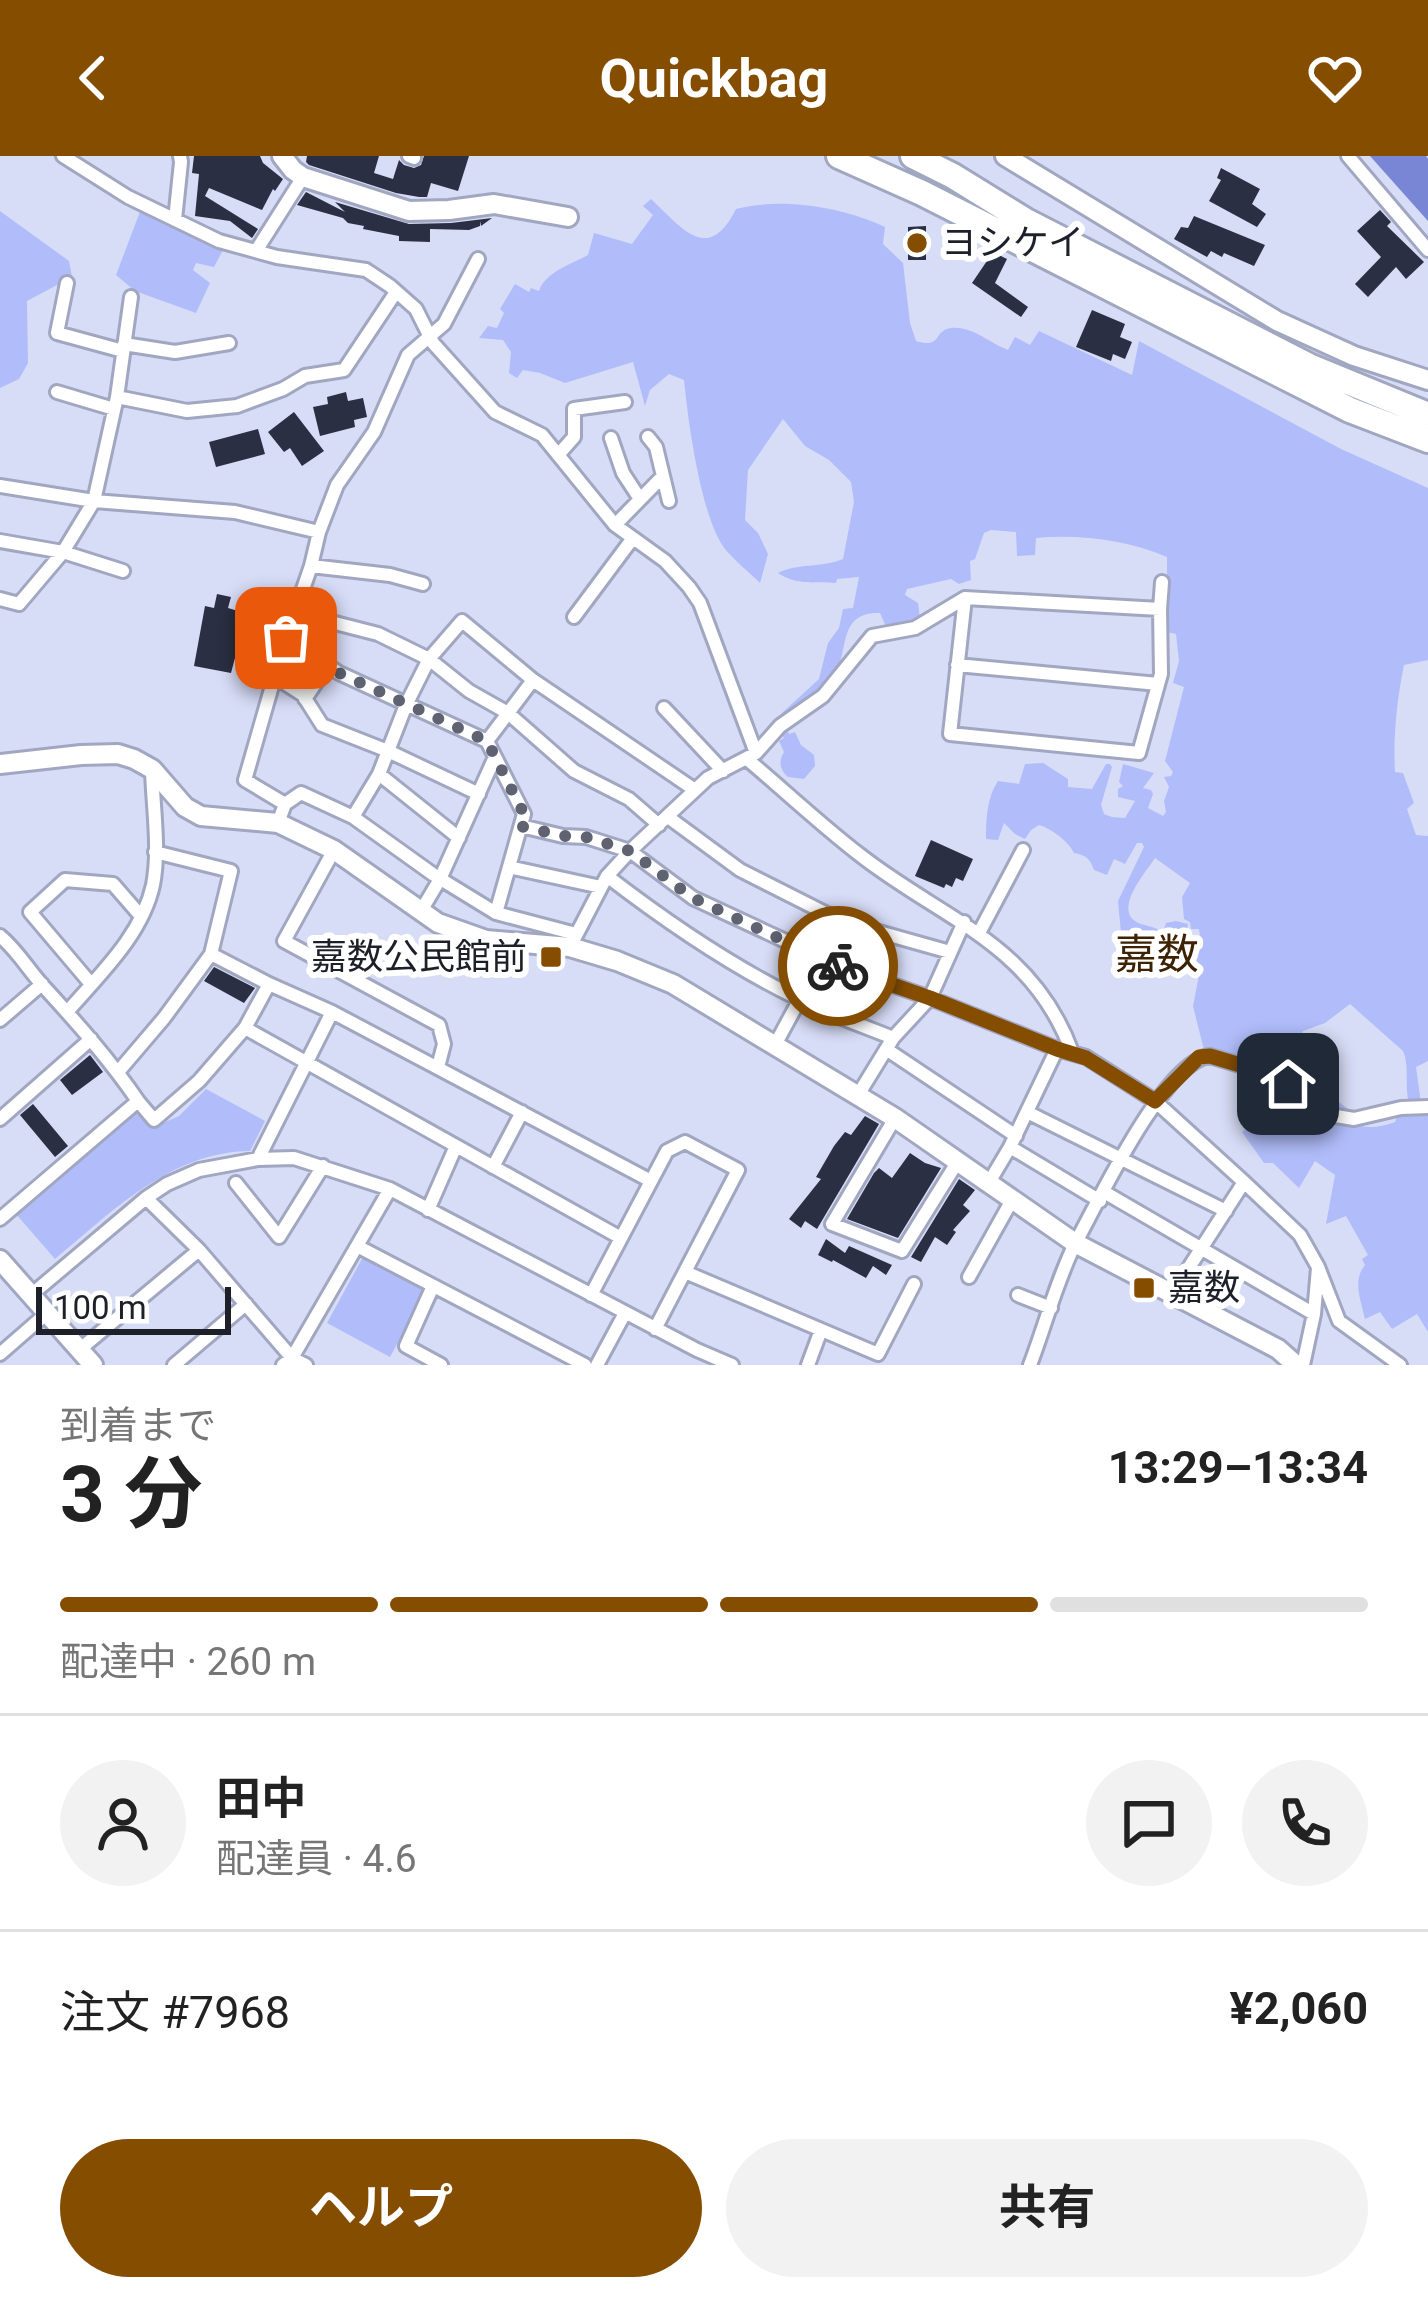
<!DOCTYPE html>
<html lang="ja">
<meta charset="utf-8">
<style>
body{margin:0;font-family:Roboto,"Noto Sans JP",sans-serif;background:#f2f2f2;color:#222;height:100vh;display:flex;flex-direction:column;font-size:45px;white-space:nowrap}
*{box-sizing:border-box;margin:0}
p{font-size:39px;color:#767676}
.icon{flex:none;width:66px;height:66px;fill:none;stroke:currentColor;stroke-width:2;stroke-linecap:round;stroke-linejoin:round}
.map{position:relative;height:1209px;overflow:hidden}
.sheet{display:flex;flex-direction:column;background:#fff;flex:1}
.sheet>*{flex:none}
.scale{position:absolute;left:36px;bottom:30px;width:195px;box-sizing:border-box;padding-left:12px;border:6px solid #1d2029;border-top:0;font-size:33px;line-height:42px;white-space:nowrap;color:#1d2029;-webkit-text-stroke:9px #fff;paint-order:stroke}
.pin{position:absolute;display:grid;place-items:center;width:102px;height:102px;color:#fff;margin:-51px;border-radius:24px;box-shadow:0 6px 18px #0006}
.courier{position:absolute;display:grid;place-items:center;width:120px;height:120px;margin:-60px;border:9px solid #854d00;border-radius:50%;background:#fff;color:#222;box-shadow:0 3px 15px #0007}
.headline em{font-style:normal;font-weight:700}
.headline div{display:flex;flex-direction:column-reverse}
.headline{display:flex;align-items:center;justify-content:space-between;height:204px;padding:0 60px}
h1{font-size:78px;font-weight:700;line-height:90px}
.bar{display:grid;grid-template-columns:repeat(4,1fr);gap:18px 12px;align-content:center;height:144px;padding:0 60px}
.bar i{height:15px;border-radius:9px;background:#e0e0e0}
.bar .current{background:#854d00}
.bar p{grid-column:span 4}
.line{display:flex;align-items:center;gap:30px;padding:0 60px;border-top:3px solid #e0e0e0}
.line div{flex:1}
.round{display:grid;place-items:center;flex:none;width:126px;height:126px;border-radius:63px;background:#f2f2f2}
.cta{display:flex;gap:24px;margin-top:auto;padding:24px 60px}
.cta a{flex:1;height:138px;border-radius:72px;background:#854d00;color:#fff;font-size:48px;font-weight:700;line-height:138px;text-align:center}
.cta a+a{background:#f2f2f2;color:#222}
header{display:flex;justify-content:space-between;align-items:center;height:156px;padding:0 60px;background:#854d00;color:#fff;font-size:54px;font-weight:700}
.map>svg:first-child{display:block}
</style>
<header><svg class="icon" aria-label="back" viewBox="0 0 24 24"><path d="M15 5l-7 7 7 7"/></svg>Quickbag<svg class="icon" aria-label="heart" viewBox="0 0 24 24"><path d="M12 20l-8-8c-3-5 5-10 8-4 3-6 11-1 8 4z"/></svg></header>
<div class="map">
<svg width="1428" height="1209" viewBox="0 0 1428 1209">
<rect width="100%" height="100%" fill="#d7ddf7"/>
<path fill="#b0bdfa" d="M651,43C682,72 708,109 736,53C783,41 842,51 885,71L883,88L903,107L910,167L916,185C943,193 932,175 951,172C973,170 989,187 1008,194L1015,181L1030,189L1039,175L1132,219L1139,185L1341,293L1428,332V504L1404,509C1397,543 1393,581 1395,616L1403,617L1414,647L1407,653L1416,679L1428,680V905L1416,911L1421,947H1409C1404,929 1410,911 1403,895L1350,848L1325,867L1303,875L1300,884C1309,914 1323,937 1350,954V967C1367,973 1378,972 1395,966L1398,957L1428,955V1176L1417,1158L1392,1173L1380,1156L1365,1163C1361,1145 1352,1124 1365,1109L1362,1103L1368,1099L1346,1060L1326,1068L1335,1019L1315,1005L1299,1032L1273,1007H1264L1242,976L1266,957L1275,961L1286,933L1285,921L1204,894L1193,850L1199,819H1190L1180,813C1192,800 1203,792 1199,773H1191L1190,766L1184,763L1182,741L1190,727L1155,702C1146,716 1115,751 1135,765C1144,771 1154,769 1163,777L1166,767L1176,765L1188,768L1187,774L1192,775L1190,792L1180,806L1168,805L1162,779L1152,783L1133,803L1130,793L1122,788L1118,745L1144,691L1142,687H1137L1125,708L1114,703L1107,719L1094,714C1090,703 1086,699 1074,697C1068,685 1052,673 1039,669L1031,674L1025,683L1015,678L1004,667L998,684L986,683C986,663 987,641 998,625L1019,628L1025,608L1043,607L1068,623V631L1092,633L1106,608H1110L1112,611L1101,649L1104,658L1112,661L1125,662L1135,645L1118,641V633L1123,630L1119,626L1123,608L1154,617L1143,632L1151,634L1153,638L1148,652L1163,660L1166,656L1164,645L1169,631L1164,621L1171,620L1173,616L1165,605L1184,531L1173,527L1179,505L1176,478L1167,476V401C1128,384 1078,378 1036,382L1035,399L1017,400L1016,376L991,374L984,377L975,403L970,405L971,424L959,428L951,423L907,433L905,439L918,447L920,463L887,473L880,457C835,456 851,498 833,520C818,538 799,551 780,565L782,557L819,523L828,487L839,472L843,453L853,452L859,421L837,423L836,427C815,425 797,430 778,417C797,407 822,412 843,403L854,346L851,326L829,304L805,290L783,263L748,314L745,364L758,377L768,398L760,427C749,416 735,405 725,393C701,362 688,265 684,224L669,218L650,234L645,250L633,206L565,227L540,217L523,214L517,222L509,217L511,196L503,184L479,182L488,170L497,172L504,157L500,153L515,128L529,136L531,132L539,135C545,116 572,108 588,99L594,77L632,88L653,59L643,50Z
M141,53L224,92L214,111L196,107L193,114L210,127L196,157L135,135L116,119Z
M0,55L69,105L72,121L27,145L28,207L19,223L0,232Z
M786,571L789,578L795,576L801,589L814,599L815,610L804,623L788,621C780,614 778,605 784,596L779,585L784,582L780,576Z
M206,933L265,965L250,995C170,996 112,1056 55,1103L16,1058L137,957L151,972L179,960Z
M364,1099L427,1133L390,1201L327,1167Z"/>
<path fill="#7986d5" d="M1370,0H1426L1428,3V65Z"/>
<path fill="#2a2f43" d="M194,0H260L263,7L283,23L275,35L273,33L262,54L209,32L205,40L258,73L252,82L230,65L195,60L199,18L192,17Z
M307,0H379L374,17L393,23L399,4L404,9L414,12L421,9L424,0H469L458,35L431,27L427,41H419L396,37L309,9L306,6Z
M1221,12L1260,33L1252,48L1266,58L1257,71L1209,45L1221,24L1217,22Z
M306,36L345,56L335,46L409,68L451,67L492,62L481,70V65L480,70L469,74L430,73V86L399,85V80L363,73L364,70L348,67L343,62L297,49Z
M1380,54L1391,66L1387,70L1424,106L1406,123L1396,111L1368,141L1355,128L1381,101L1357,75Z
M1194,60L1265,89L1254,110L1224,97L1222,101L1211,95L1207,101L1174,83L1181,71L1188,72Z
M926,70V104H908V71Z
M993,96L1007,103L995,127L1028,151L1021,161L972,127Z
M1092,154L1125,168L1120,181L1132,186L1125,203L1113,198L1111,205L1076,191Z
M346,236L348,245L363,242L367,261L354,264L355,271L320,280L313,251L328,248L327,241Z
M294,256L324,295L302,310L290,292L284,296L268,276Z
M258,273L265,298L216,311L209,286Z
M217,438L231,441L228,452L248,458L251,445L281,453L264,511L235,502L231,517L194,510L205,450L214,452Z
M931,684L973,703L963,725L956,722L952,731L946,728L944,732L915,720Z
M214,811L255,832L244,847L204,825Z
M90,899L103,916L72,939L60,924Z
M33,948L68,990L55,1001L20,959Z
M865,960L879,968L817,1073L805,1065L801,1072L789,1063L821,1023L816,1021L834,990L845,976L851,979Z
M910,997L925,1007L941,1012L898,1082L847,1063L874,1017L879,1012L892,1022Z
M959,1023L975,1034L963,1049L970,1055L953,1074L956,1076L947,1089L935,1081L921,1106L911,1101Z
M826,1083L845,1097L849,1090L892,1109L886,1119L873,1110L866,1122L833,1104L832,1106L818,1099Z"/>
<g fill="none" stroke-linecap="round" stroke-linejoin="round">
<g stroke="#a1a7c0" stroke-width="18">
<path id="street" d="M63,0L128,41L219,85L277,101L366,114L390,130L416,153L433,187L495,256L542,279L615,369L665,405L689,431L700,447L756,597
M409,0L414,2
M1348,0L1428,94
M175,64L181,6L180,0
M256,95L303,21
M67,127L57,177L123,195
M124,188L175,196L229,187
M57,236L114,253
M117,241L187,255L237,250L283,233L305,220L344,214L396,136
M648,281L656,291L669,345
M611,282L623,317L640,343
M558,299L574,281V253L625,246
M0,330L94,345L117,241L131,141
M615,369L663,320
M0,385L63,396L123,415
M311,410L390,419L423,428
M965,442L1160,453L1161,518L1139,597L950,578Z
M0,443L19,448L63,396L94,345L235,356L319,376
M1160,453L1162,426
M296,457L378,478L429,503L469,535L508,557L574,615L629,643L659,669
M574,461L633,382
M286,482L339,517L487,585
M957,509L1158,528
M275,521L303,539L322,569L388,595L479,638
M533,524L487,585L524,658L496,757L576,778
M305,543L328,509
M664,552L723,615
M747,603C785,635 821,669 860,699C943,764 1032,787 1072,896
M379,618L459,682
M285,648L245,624L284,488L311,410L319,376L337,329L374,276L408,199L444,168L478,103
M353,661L434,719L496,757
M668,661L740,714L843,766L950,796
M278,667L285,648L301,637L353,661L379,618L406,549L429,503L462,465L533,524L695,634
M521,670L563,680L586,681L630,695L693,742L792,788L821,804L930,842L1057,893L1086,901L1155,945L1244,1026L1300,1079L1318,1111L1339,1165L1400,1209
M334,694L284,785L439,869L444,888L438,911
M509,711L601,731
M607,720C668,767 729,809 797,842C828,858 861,869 893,882
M421,755L440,723L495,601
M979,777L1023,694
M0,780C18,795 29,815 45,832C78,868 110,904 138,945L0,1063
M570,791L607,720L630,695L708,622L756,597L780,570L823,540L872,480L915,472L965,442
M211,798L269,828L332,856L651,1025
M91,828L30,756L65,724L113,728L140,759
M68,855C100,818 142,779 153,729C160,693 153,651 152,614
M0,864L42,828
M245,872L621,1082
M775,889L821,804L837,762
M886,893L1016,980
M118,916L164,862L211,798L231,715L155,696
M858,939L893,882L930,842L964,766
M138,945L154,964L199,925L245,872L269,828
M1027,956L1226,1055
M895,962L832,1068L902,1095L958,1005
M0,963L91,883
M1010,991L1100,1045
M258,1003L332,856
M493,1011L522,956
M236,1027L279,1081L323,1010
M988,1028L1010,991L1057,893
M1104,1036L1314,1158
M146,1042L199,1094L292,1202L306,1209
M428,1054L456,990
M357,1090L585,1209
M685,1116L878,1198L914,1128
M969,1121L1012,1044
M433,1130L406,1190L441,1209
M1172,1138L1244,1026
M31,1139L146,1042L167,1028L199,1014L258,1003L294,1002L390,1033L697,1194L732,1209
M591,1139L667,995L685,986L738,1014L655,1173
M1018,1139L1051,1152
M79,1194L199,1094
M0,1198L47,1157
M174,1209L246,1148
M283,1209L292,1202L390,1033
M597,1209L625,1157
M808,1209L821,1174
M1030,1209C1045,1170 1057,1123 1076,1086C1098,1046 1165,904 1210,900L1274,919L1288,928L1307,951L1318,957L1354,963L1401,952L1428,951
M1303,1209L1314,1158L1318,1112"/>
</g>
<g stroke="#a1a7c0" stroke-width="24">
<path id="secondary" d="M282,0L293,14L303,21L409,55L449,54L494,48L568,61
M1005,0L1277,165L1354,200L1428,224
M0,608L81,599L118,598L134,603L152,613L185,651L201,660L278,667L334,694L438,767L486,784L570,791L617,805L673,828L895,962L1075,1087L1278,1193L1296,1209
M0,1104L93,1209"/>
</g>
<g stroke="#a1a7c0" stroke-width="30">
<path id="highway" d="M839,0L922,37L1350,254L1428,284
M913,0L953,20L1026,65L1309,210L1428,259"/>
</g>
<use href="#street" stroke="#fff" stroke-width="12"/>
<use href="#secondary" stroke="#fff" stroke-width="18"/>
<use href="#highway" stroke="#fff" stroke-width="24"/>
</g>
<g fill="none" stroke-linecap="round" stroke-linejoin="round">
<path stroke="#5e6271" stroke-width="12" stroke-dasharray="0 21.6" d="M286,482L339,517L487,585L524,658L520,670L563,680L586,681L630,695L693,742L838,810"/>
<path stroke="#854d00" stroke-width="15" d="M838,810L930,842L1057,893L1086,902L1155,945L1199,901L1210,900L1274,919L1288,928"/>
</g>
<g fill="#854d00" stroke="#fff" stroke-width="4.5">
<circle cx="917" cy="87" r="12"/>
<rect x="539" y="789" width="24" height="24" rx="6"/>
<rect x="1132" y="1120" width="24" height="24" rx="6"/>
</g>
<g text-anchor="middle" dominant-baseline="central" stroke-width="12" stroke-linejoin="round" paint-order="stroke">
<g font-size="36" fill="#1d2029" stroke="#fff" text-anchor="start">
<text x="941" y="87">ヨシケイ</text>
<text x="527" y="801" text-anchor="end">嘉数公民館前</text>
<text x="1168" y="1132">嘉数</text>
</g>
<g font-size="42" fill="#3d2203" stroke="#fff">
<text x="1157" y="798">嘉数</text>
</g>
</g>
</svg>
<div class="scale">100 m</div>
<div class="pin" style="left:286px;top:482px;background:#ea580c"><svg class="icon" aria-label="bag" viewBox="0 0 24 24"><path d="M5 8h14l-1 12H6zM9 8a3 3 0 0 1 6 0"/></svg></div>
<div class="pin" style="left:1288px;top:928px;background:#1f2937"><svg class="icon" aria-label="home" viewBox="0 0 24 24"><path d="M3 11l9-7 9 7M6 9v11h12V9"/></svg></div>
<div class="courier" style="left:838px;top:810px"><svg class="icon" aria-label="bike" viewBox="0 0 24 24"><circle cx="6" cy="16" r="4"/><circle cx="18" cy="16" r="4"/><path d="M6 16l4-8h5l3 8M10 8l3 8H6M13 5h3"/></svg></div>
</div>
<section class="sheet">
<div class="headline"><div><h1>3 分</h1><p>到着まで</p></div><em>13:29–13:34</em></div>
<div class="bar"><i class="current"></i><i class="current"></i><i class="current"></i><i></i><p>配達中 · 260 m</p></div>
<div class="line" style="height:216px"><a class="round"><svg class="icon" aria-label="person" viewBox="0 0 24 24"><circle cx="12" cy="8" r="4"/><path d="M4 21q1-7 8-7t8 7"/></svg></a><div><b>田中</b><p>配達員 · 4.6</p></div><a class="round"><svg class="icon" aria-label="chat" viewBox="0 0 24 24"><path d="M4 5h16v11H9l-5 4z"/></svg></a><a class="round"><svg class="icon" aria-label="phone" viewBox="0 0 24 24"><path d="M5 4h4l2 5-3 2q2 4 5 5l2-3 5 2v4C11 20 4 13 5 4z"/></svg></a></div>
<div class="line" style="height:156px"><div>注文 #7968</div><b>¥2,060</b></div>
<div class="cta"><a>ヘルプ</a><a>共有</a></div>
</section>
